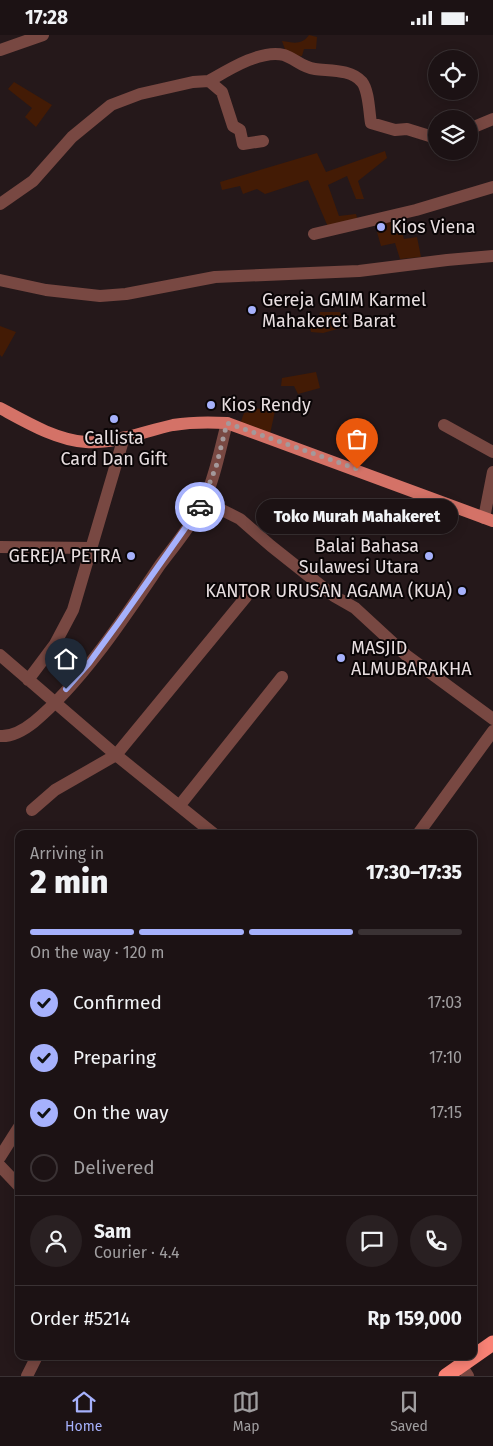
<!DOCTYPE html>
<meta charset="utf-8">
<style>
body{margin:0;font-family:"Fira Sans",sans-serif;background:#292022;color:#f1f3f6;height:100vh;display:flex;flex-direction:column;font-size:19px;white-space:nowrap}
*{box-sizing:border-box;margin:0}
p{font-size:16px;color:#a09ea0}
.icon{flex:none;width:28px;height:28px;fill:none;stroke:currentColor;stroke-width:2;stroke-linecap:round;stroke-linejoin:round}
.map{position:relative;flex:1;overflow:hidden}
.sheet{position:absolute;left:15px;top:795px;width:462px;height:530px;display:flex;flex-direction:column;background:#1c1214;border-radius:10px;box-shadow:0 2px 12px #0003,0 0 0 1px #3a3234}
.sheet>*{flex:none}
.tools{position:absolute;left:428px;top:15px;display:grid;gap:10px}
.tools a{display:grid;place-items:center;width:50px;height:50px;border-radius:50%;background:#1c1214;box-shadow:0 2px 12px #0003,0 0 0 1px #3a3234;font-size:25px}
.pin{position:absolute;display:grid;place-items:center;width:42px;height:42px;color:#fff;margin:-51px -21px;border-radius:50% 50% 50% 0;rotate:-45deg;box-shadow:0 0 5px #0007}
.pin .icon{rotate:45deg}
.courier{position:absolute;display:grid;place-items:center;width:50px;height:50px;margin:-25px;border:4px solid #a6b1fc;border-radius:50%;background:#fff;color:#222;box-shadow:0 1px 6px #0007}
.bubble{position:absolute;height:35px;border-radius:18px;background:#1c1214;box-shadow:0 2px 12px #0003,0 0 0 1px #3a3234;font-size:16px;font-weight:800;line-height:35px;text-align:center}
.summary em{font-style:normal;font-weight:800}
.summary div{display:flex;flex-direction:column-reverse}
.summary{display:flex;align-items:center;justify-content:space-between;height:85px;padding:0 15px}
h1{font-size:32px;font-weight:800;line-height:38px}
.bar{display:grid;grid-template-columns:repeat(4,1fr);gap:8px 5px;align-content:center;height:60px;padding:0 15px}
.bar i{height:6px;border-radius:4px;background:#3a3234}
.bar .current{background:#a6b1fc}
.bar p{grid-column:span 4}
.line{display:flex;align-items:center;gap:12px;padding:0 15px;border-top:1px solid #3a3234}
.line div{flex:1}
.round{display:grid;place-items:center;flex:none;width:52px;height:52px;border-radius:26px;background:#292022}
ol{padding:0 15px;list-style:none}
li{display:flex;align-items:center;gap:15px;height:55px}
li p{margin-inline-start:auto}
li .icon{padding:5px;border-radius:50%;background:#a6b1fc;color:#111;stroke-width:4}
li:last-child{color:#a09ea0}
li i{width:28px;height:28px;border:2px solid #3a3234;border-radius:50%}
.status{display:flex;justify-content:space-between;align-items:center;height:35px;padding:0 25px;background:#1c1214;direction:ltr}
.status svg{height:14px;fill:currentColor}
.tabs{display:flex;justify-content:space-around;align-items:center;height:70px;border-top:1px solid #3a3234;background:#1c1214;font-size:14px;color:#a09ea0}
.tabs a{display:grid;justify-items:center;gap:2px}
.tabs .current{color:#a6b1fc}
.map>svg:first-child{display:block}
</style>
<div class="status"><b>17:28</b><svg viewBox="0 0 49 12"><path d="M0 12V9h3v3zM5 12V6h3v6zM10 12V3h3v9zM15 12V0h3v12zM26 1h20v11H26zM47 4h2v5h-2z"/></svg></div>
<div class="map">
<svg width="493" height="1341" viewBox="0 0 493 1341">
<rect width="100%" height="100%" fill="#25181a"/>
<path fill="#431b05" d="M309,0L317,2L316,14H304L302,21L287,20L282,6C294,8 302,10 309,0Z
M14,47L52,70L36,92L25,82L32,73L8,54Z
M385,116L387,123L358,146L364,164H356L347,141L328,150L339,181L356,179L358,186L328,192L308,145L265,159L257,154L243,159L240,151L222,155L220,147L317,118L326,137Z
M398,184L404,204L417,202L421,222L400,224L395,208L381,211L377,197L387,195L385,186Z
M320,277H340L345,292L323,298L311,297L309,287L318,286Z
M0,291L16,297L2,322L0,320Z
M316,337L320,353L298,359L294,351H281L282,343Z
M254,373L275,376L270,399L240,389L244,378L251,377Z"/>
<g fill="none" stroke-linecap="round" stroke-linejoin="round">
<path stroke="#784842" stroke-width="12" d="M0,15L43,0
M209,46C228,35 261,14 284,20C296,24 301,32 315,34C330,36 351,34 362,47C369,56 369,77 371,88L395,95L407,94L436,103
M469,94L493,84
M0,169L33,146L72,102L111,70L140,59L193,47L209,46L222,57L233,91L240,95L243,109L263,106
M314,199L416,175L493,152
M0,245L46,255L100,261L126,259L215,242L359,236L447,225L493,221
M444,390L493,417
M204,466L240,484L271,511L334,561L355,573L406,620L493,684
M484,483L493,437
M0,512L92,513
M0,620L116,720L214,799
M28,645L55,609L73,575L124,402
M0,701C13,702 24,695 34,687C83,646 124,583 160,530C175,510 192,490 203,468C215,443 220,414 227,388
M180,770L282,642
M32,775L55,755L116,720L246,562
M418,799L493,696
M0,1122L19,1092
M0,1131L19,1151
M461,1330L468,1341
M27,1341L37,1321"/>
<path stroke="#d47267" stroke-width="12" d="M0,373C26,387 56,405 86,407C115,409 145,396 173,390C191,387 209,387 227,388L493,486"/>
<path stroke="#f98275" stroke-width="15" d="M446,1341L493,1308"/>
</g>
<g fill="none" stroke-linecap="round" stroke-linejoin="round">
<path stroke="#a4999b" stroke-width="5" stroke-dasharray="0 9" d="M200,472L216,432L227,388L357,434"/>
<path stroke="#a6b1fc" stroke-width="6" d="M66,654L89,628L119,587L200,472"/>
</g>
<g fill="#a6b1fc" stroke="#0a0506" stroke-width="2">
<circle cx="381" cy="192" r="5"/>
<circle cx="252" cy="275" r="5"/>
<circle cx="211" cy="370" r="5"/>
<circle cx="114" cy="384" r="5"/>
<circle cx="131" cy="521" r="5"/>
<circle cx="429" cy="521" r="5"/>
<circle cx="462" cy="556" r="5"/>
<circle cx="341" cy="623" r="5"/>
</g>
<g text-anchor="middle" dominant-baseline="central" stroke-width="4" stroke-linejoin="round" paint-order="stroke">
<g font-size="18" fill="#e8dee0" stroke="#0a0506" text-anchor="start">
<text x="391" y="192">Kios Viena</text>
<text x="262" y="265">Gereja GMIM Karmel<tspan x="262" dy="21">Mahakeret Barat</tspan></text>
<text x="221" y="370">Kios Rendy</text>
<text x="114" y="403" text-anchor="middle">Callista<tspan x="114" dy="21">Card Dan Gift</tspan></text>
<text x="419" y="511" text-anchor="end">Balai Bahasa<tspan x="419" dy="21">Sulawesi Utara</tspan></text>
<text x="121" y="521" text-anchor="end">GEREJA PETRA</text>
<text x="452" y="556" text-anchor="end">KANTOR URUSAN AGAMA (KUA)</text>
<text x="351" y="613">MASJID<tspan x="351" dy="21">ALMUBARAKHA</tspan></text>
</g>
</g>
</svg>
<div class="tools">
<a><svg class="icon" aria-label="locate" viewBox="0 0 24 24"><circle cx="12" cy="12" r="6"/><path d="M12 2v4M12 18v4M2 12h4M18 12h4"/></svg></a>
<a><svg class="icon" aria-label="layers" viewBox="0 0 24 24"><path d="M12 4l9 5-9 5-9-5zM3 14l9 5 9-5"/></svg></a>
</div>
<div class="pin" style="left:357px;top:434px;background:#ea580c"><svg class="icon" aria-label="bag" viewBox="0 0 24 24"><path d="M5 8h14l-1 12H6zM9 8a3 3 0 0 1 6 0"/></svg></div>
<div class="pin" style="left:66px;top:654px;background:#1f2937"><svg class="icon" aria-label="home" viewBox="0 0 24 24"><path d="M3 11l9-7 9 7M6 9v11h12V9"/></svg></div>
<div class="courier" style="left:200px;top:472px"><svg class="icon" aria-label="car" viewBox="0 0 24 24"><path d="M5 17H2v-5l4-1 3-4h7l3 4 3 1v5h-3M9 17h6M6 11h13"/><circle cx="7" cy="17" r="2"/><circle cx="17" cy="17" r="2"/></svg></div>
<div class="bubble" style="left:256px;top:464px;width:202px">Toko Murah Mahakeret</div>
<section class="sheet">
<div class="summary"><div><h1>2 min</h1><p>Arriving in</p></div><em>17:30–17:35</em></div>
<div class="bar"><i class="current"></i><i class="current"></i><i class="current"></i><i></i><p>On the way · 120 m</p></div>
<ol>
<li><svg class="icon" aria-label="check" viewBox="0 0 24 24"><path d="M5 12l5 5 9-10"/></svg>Confirmed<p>17:03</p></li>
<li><svg class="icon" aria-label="check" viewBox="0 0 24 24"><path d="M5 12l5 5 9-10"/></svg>Preparing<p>17:10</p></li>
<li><svg class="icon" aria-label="check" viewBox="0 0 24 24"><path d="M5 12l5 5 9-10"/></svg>On the way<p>17:15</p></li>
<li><i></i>Delivered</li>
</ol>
<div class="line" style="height:90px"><a class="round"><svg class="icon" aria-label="person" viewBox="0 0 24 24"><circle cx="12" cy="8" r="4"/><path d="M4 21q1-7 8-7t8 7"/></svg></a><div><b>Sam</b><p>Courier · 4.4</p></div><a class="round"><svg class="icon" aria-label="chat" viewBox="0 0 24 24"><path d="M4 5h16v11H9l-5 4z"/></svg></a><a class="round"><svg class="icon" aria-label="phone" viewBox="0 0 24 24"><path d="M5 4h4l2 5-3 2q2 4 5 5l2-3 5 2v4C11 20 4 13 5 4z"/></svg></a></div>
<div class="line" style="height:65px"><div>Order #5214</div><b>Rp 159,000</b></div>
</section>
</div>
<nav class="tabs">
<a class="current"><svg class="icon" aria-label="home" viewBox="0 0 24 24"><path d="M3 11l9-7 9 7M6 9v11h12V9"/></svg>Home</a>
<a><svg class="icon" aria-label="map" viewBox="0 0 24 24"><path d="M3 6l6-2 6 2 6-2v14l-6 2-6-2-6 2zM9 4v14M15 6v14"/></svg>Map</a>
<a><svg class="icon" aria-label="saved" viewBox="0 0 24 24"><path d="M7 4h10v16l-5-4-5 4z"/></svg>Saved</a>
</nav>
